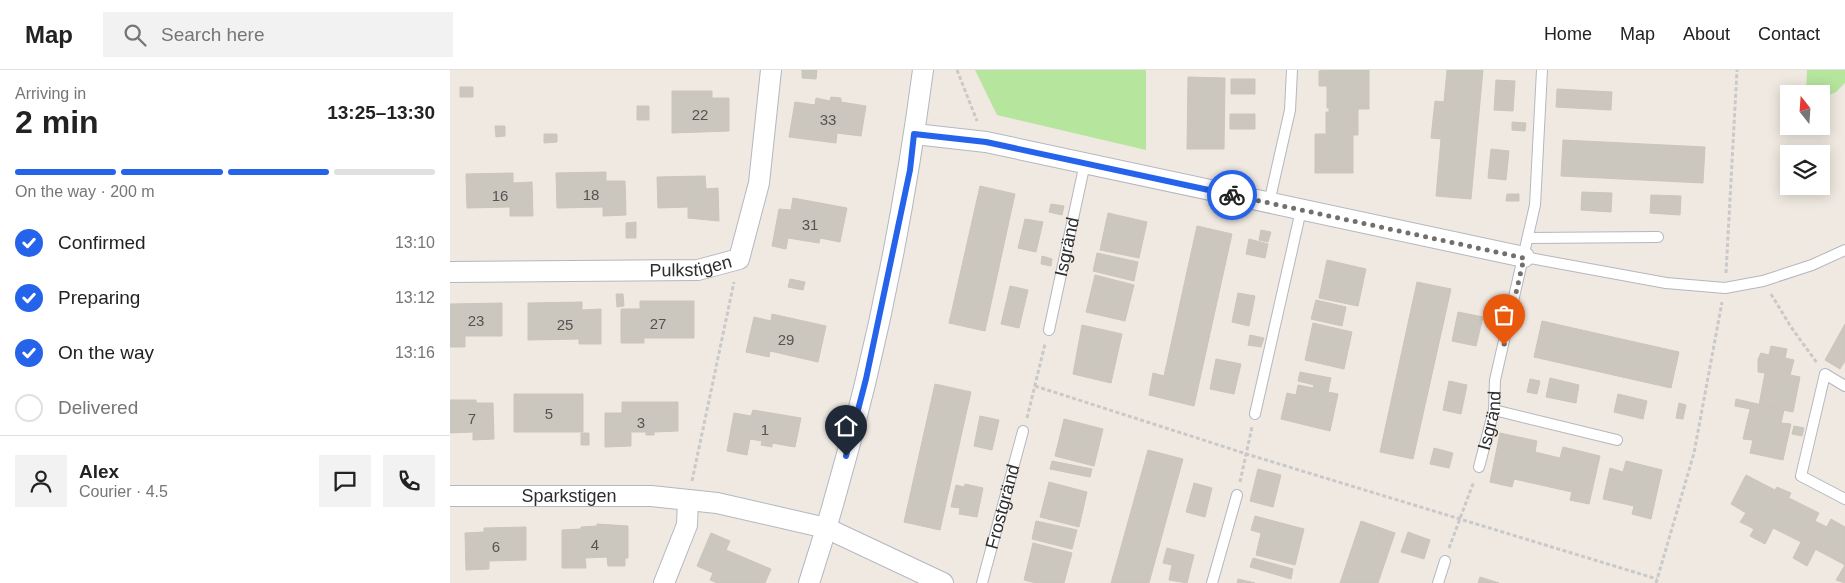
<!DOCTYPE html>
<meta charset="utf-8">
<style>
body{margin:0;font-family:Arial,sans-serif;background:#f2f2f2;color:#222;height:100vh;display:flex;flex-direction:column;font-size:19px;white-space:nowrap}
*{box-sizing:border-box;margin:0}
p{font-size:16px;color:#767676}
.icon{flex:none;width:28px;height:28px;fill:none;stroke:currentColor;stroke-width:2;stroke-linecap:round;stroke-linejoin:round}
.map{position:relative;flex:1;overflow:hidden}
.sheet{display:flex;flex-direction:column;background:#fff;width:450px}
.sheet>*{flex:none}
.needle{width:32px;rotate:343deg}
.fabs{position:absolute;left:1330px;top:15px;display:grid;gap:10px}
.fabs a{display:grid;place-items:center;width:50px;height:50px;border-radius:0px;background:#fff;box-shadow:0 2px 12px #0003;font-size:25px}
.pin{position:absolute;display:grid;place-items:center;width:42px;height:42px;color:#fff;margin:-51px -21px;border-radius:50% 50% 50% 0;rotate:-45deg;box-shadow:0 0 5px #0007}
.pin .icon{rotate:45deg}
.courier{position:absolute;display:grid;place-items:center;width:50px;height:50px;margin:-25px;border:4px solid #2563eb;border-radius:50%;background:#fff;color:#222;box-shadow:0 1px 6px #0007}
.summary em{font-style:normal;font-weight:700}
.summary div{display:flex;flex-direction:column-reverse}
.summary{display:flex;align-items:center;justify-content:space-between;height:85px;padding:0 15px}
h1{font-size:32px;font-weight:700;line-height:38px}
.bar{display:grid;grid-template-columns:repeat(4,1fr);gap:8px 5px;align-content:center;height:60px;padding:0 15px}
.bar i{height:6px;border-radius:4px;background:#e0e0e0}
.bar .on{background:#2563eb}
.bar p{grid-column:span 4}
.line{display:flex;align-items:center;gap:12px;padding:0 15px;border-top:1px solid #e0e0e0}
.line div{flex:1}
.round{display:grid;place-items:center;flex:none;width:52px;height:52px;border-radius:0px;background:#f2f2f2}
ol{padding:0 15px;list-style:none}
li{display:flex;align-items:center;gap:15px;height:55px}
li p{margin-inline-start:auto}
li .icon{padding:5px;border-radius:50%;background:#2563eb;color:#fff;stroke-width:4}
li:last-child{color:#767676}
li i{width:28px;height:28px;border:2px solid #e0e0e0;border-radius:50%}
header{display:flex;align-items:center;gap:30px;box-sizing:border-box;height:70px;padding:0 25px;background:#fff;border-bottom:1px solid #e0e0e0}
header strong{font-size:24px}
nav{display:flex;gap:28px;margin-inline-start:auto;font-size:18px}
.search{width:350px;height:45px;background:#f2f2f2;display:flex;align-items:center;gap:12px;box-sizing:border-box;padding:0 18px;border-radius:0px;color:#767676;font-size:19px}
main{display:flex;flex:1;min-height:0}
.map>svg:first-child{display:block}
</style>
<header>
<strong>Map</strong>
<div class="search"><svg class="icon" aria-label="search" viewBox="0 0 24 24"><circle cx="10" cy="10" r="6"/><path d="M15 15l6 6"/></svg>Search here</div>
<nav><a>Home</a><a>Map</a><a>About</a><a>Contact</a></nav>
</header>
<main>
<section class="sheet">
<div class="summary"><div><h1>2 min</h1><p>Arriving in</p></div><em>13:25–13:30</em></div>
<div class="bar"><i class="on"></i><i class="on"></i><i class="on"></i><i></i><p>On the way · 200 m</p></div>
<ol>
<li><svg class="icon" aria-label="check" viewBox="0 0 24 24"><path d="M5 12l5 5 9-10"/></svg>Confirmed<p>13:10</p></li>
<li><svg class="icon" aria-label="check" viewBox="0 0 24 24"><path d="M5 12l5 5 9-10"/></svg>Preparing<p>13:12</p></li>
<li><svg class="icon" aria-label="check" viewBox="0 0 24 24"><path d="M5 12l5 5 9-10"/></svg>On the way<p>13:16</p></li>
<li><i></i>Delivered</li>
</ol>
<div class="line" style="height:90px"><a class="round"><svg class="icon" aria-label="person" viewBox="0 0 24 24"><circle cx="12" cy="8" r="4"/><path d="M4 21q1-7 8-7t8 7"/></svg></a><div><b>Alex</b><p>Courier · 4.5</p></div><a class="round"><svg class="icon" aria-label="chat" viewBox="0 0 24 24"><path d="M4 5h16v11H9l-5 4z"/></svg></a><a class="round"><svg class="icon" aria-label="phone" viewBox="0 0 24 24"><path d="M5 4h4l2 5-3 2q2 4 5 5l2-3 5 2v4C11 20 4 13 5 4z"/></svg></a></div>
</section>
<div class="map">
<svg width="1395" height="513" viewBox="0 0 1395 513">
<rect width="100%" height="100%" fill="#efe9e1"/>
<path fill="#b6e59e" d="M525,0H696V80L547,45Z
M1357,0H1395V13L1386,22L1371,29V24H1356Z"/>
<path fill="#cbc7bf" stroke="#cbc5ba" d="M352,0H367L366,9L352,8Z
M878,0H919V39H908V65H903V103H865V64H876V42H879V38H877V16H869V1Z
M997,0H1033L1021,129L986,126L991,69L981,68L985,31L994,32Z
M738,7L775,8L774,79H737Z
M781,9H805V24H781Z
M1046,10L1065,11L1063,41L1044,40Z
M10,17H23V27H10Z
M1107,19L1162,22L1161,40L1106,37Z
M222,21H262V28H279V61L222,63Z
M381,27L391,28V32L416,36L411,66L387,63L386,73L339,67L345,32L365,35L366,28L380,31Z
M187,36H199V50H187Z
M780,44H805V59H780Z
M1062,52L1076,53L1075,61L1062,60Z
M45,56H55V66L46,67Z
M94,64H107V72L94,73Z
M1113,70L1255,77L1253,113L1111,106Z
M1041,79L1059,81L1056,110L1038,108Z
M156,102V111H175L176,145L153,146V137L107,138L106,103Z
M63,103V113L82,112L83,146H60V137L17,138L16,104Z
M255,106L256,119L268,118L269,151L238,148V137L208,138L207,107Z
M530,116L565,124L535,261L499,253Z
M1132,122L1162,123L1161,142L1131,140Z
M1057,124H1069V131H1056Z
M1201,125L1231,126L1230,145L1200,143Z
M343,128L397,138L390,172L370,168L369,173L338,168L336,179L322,176L329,139L341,140Z
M601,134L614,136L612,145L599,142Z
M658,143L697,152L689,188L650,180Z
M575,149L593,152L586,182L568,178Z
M186,152V168H176V153Z
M747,156L782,164L744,336L699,325L703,303L714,306Z
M811,160L821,162L818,172L809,170Z
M799,169L818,174L815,188L796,184Z
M647,183L688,192L684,211L643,201Z
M592,186L602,189L601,196L591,194Z
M877,190L916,199L908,236L869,228Z
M645,205L684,215L675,251L636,242Z
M340,209L355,212L353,220L338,217Z
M967,212L1001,219L963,389L930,382Z
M560,216L578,220L569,258L551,254Z
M788,223L805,226L799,256L782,252Z
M166,224H173L174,236L167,237Z
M866,230L896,237L892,256L861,249Z
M190,231H244V268H194V273H171V239H190Z
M132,232V240L151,239V274H129V269L78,270V233Z
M52,233V266H15V277H0V234Z
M1008,242L1033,247L1026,276L1002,271Z
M322,244L376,256L368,292L320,281L319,287L296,282L304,247L321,251Z
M1092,251L1229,282L1221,318L1084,287Z
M863,253L902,262L894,299L855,290Z
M1395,254V291L1390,299L1375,290Z
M632,255L672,264L661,313L623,304Z
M800,265L814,268L811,277L798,275Z
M1321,276L1337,279L1335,288L1344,290L1340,305L1350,307L1343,342L1309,335L1315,303L1308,302V289L1311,283L1319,285Z
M766,289L791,294L784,324L760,319Z
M850,302L881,308L878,322L888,324L880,361L831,349L837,323L846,325L848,315L863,318L864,315L848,311Z
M1100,308L1129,315L1126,333L1096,327Z
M1080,309L1090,311L1087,324L1077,322Z
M999,311L1017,315L1011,344L993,340Z
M485,314L521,322L490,460L454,452Z
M64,324H133V362H64Z
M1168,324L1197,331L1193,349L1164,342Z
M1286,329L1334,340L1331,353L1341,354L1333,390L1300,383L1303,370L1293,369L1300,339L1285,336Z
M0,330H26V333H43L44,369L23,370V362L0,363Z
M172,332H228V361L204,362V365H196V362H181V376L155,377V343H172Z
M1229,333L1236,335L1233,349L1226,348Z
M303,340L351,348L345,377L322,373V377L311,375L312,371L300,369L297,385L277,381L284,343L301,346Z
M530,346L549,350L542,380L524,376Z
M614,349L653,359L644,396L605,386Z
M1344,356L1354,358L1352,366L1342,364Z
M131,363H139V375H131Z
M1050,363L1087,371L1085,382L1110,388L1113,377L1150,386L1139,434L1120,430L1122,422L1064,409L1062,417L1040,412Z
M984,378L1003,383L999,398L980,394Z
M698,380L733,389L699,513H661Z
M602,391L642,399L640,407L600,399Z
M1176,391L1212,400L1201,449L1182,444L1184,436L1153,429L1160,398L1173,402Z
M808,399L831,405L823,437L800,431Z
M1296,405L1325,420L1327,417L1341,423L1315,474L1300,466L1304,459L1290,452L1296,443L1281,434Z
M599,412L637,422L629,457L590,447Z
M744,413L762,418L755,447L736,442Z
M515,414L533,418L527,447L509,444L510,438L501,437L506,415L514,417Z
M1339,428L1369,443L1365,451L1377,457L1357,496L1343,488L1351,472L1323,458Z
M805,446L854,459L845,495L806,485L811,463L801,460Z
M1381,449L1395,457V513L1386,510L1395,495L1365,479Z
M586,451L627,460L622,479L582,469Z
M911,451L945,463L928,513H890Z
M147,454L178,456V488H175V496H158L157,487L135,488L136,498H112V460L131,459V457L147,456Z
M76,457V490L39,491V499L16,500L15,463L34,462V458Z
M958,462L980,470L974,489L951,482Z
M261,463L280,471L276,480L321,499L315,513H267L260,510L263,503L247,496Z
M583,473L622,483L614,513H586L574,510Z
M717,478L744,485L737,513L719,510L722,495L713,493Z
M803,488L843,499L841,509L800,497Z
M1030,507L1049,513H1028Z
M788,509L805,513H787Z"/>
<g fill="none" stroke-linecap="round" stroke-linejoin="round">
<g stroke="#b4b7c1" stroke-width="12">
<g id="service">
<path d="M819,133L840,40L842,0"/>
<path d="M1078,168L1208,167"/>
<path d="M1074,187L1216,213L1275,218L1313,211L1362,195L1395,180"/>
<path id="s1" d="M599,260L635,93"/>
<path d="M1395,316L1375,304L1351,406L1395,429"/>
<path d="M1044,340L1167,370"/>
<path d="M805,344L851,140"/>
<path id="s2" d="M1029,397L1044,340L1045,310L1085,135L1092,0"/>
<path id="s3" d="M532,513L573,361"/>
<path d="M762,513L787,425"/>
<path d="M988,513L995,491"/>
</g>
</g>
<g stroke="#b4b7c1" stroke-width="22">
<g id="minor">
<path d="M465,64L536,72L1074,187"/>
<path id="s4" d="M0,202L248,200L289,189L309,113L321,0"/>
<path id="s5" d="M0,426H201L267,433L376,458L493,513"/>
<path d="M214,513L237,455L238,430"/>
<path d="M359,513C413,346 450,174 473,0"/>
</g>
</g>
<path stroke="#c9c9c9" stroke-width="3" stroke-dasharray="4 2.5" stroke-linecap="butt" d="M507,0L527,51
M1276,203L1287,0
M1321,224L1341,257L1367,293
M585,316L803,386L1207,509
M577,348L595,274
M242,411L284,212
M790,412L802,357
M999,478L1024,411
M1206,513L1244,383L1272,232"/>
<use href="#service" stroke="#fff" stroke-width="10"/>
<use href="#minor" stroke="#fff" stroke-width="20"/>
</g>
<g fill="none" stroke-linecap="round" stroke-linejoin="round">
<path stroke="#726f6d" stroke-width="5" stroke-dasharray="0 9" d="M782,125L1074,188L1054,275"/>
<path stroke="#2563eb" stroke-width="6" d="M396,386L416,309L460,100L464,64L536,72L782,125"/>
</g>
<g text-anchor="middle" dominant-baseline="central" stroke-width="4" stroke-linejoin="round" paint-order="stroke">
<g font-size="15" fill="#555452">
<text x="250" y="44">22</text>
<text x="378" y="49">33</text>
<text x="141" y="124">18</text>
<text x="50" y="125">16</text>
<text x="360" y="154">31</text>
<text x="26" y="250">23</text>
<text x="208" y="253">27</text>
<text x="115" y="254">25</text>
<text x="336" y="269">29</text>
<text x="99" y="343">5</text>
<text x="22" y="348">7</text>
<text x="191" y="352">3</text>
<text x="315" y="359">1</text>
<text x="145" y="474">4</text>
<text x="46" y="476">6</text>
</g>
<g font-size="18" fill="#2e2e2e" stroke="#fff">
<text stroke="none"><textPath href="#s1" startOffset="85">Isgränd</textPath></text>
<text stroke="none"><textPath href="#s4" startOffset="241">Pulkstigen</textPath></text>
<text stroke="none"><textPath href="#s2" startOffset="48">Isgränd</textPath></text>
<text stroke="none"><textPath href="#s5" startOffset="119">Sparkstigen</textPath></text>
<text stroke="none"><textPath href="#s3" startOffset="79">Frostgränd</textPath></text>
</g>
</g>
</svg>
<div class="fabs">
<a><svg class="needle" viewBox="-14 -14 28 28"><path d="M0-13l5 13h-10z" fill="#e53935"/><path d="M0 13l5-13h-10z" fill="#767676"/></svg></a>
<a><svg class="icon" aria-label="layers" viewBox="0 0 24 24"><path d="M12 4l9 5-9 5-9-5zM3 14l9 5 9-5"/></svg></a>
</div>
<div class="pin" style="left:1054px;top:275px;background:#ea580c"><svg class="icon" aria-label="bag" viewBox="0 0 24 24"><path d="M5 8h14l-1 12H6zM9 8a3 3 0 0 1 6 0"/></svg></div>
<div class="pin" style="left:396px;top:386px;background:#1f2937"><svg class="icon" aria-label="home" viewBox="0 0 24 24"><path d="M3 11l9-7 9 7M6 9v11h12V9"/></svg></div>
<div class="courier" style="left:782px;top:125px"><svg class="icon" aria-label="bike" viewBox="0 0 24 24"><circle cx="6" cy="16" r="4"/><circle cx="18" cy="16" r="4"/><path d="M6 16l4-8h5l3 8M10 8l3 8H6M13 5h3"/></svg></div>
</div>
</main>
